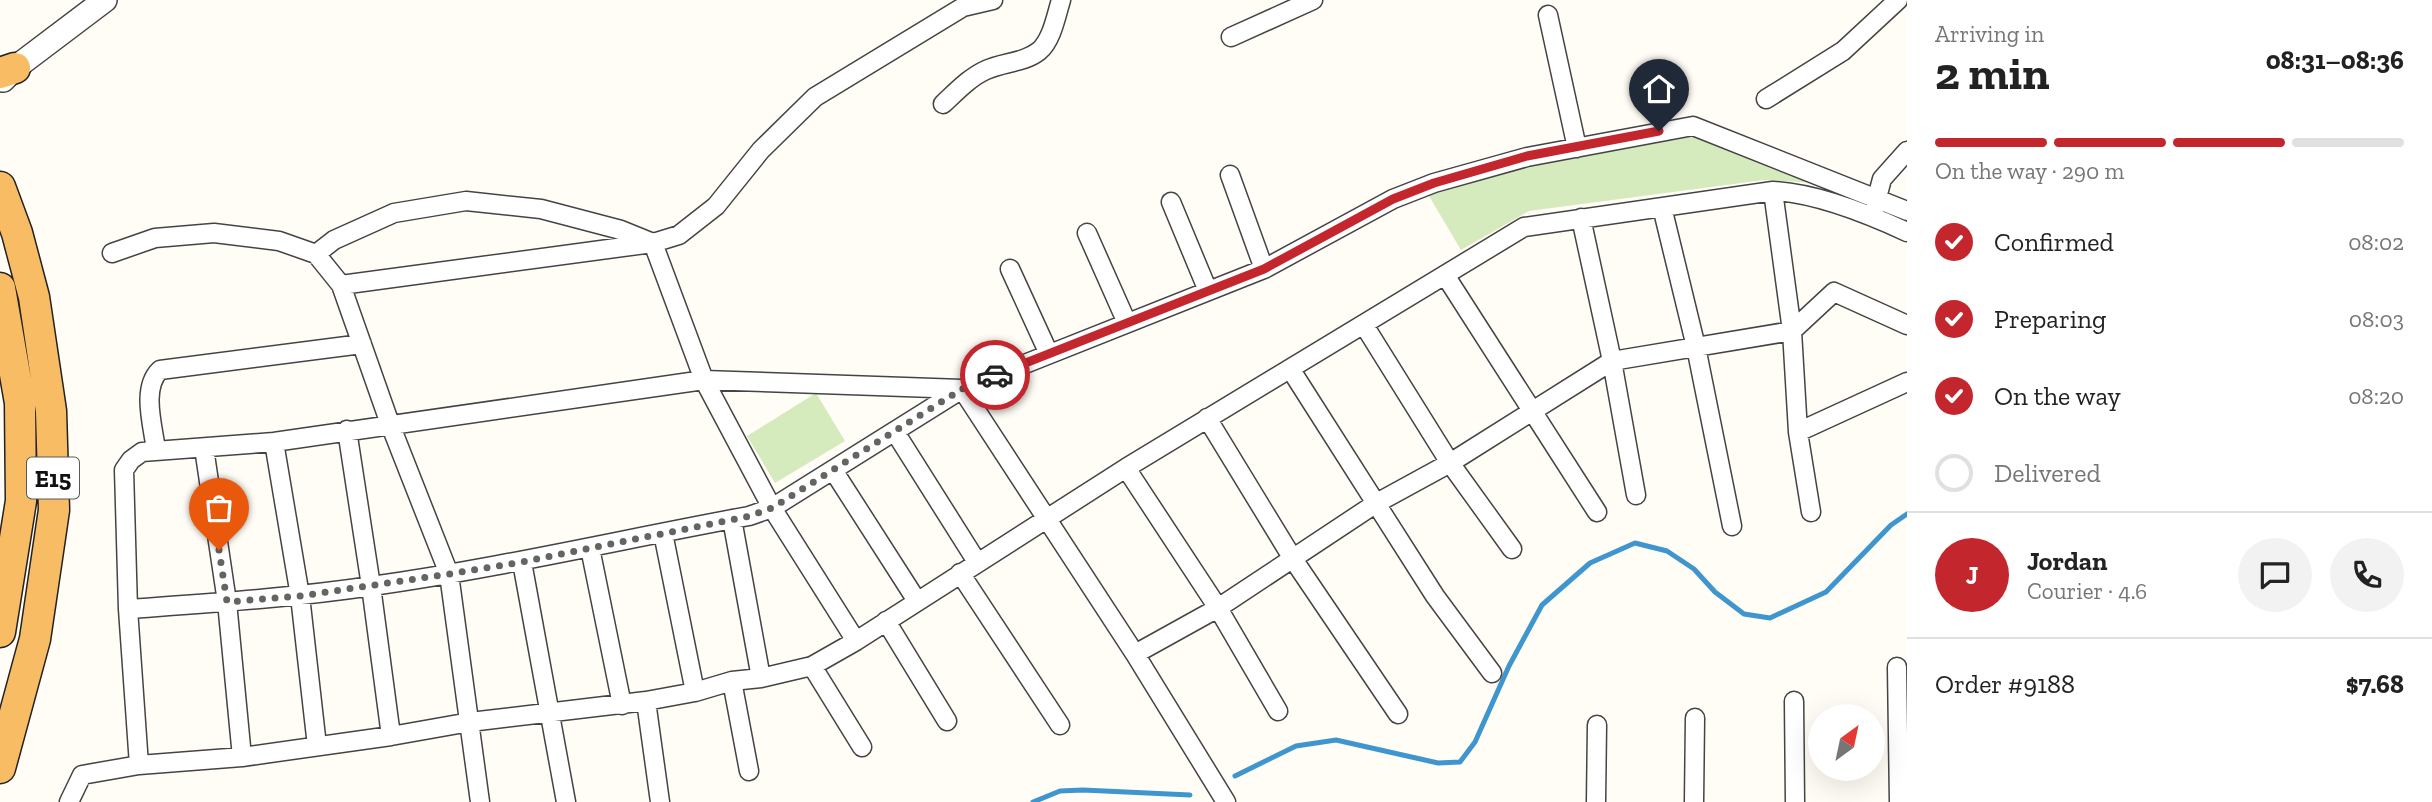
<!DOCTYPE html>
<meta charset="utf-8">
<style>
body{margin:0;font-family:"Zilla Slab",serif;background:#f2f2f2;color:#222;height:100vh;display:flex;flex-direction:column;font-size:26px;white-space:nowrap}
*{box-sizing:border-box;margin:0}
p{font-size:23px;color:#767676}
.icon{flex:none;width:38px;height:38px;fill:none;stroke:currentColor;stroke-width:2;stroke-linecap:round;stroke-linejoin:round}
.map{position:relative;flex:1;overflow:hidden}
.panel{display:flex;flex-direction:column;background:#fff;width:525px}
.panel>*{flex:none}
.needle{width:46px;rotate:33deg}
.controls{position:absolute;left:1808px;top:704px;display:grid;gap:14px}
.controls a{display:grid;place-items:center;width:77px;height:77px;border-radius:50%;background:#fff;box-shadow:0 7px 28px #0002;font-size:35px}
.pin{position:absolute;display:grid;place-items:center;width:60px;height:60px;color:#fff;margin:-72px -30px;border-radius:50% 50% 50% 0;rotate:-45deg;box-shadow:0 0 7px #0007}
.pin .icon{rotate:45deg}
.courier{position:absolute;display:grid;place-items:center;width:70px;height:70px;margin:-35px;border:5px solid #c4262e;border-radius:50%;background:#fff;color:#222;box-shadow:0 2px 9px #0007}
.overview em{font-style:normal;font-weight:800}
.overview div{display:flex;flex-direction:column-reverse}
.overview{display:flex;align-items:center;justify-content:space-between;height:119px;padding:0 28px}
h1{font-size:46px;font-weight:800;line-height:52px}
.bar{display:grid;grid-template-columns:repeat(4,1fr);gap:10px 7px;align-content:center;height:84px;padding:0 28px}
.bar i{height:9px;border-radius:5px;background:#e0e0e0}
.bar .on{background:#c4262e}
.bar p{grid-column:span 4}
.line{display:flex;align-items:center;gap:18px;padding:0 28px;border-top:2px solid #e0e0e0}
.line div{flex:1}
.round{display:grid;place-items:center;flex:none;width:74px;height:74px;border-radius:37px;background:#f2f2f2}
ol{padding:0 28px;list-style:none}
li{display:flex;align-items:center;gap:21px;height:77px}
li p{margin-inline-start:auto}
li .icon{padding:7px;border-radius:50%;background:#c4262e;color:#fff;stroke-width:4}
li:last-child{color:#767676}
li i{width:38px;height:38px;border:4px solid #e0e0e0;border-radius:50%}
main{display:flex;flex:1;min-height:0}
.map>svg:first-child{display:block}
</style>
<main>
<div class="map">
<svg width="1907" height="802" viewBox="0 0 1907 802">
<rect width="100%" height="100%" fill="#fffdf5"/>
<path fill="#d5ebbd" d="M1692,132L1816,183L1764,180L1529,211L1461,250L1429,196C1506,159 1608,148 1692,132Z
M816,393L845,441L775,483L747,436Z"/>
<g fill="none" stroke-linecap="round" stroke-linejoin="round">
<path stroke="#3f96cf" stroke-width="5" d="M1235,776L1296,746L1336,740L1438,763L1460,762L1475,742L1509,666L1542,605L1590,563L1635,543L1667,551L1694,569L1715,592L1744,614L1770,618L1826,592L1891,525L1907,514
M1033,802L1060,791L1083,790L1190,795"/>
<g stroke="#444" stroke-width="21">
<path id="minor" d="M1548,15L1577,148
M1231,37L1313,0
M1766,99L1843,51L1898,0
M943,104C956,92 970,77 986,70C1003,62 1024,63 1039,51C1052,40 1056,16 1061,0
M1230,175L1264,269
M1773,191L1792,331L1798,432L1907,382
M1171,202L1208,291
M1662,207L1696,347L1732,526
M1874,209L1882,179L1907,151
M1581,218L1612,361L1636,495
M1087,233L1127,323
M112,253L155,238L214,233L279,241L316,254L341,285L390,424L449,574L480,802
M316,254L334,240L394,213L466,201L541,209L621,230L653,243L679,235L716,206L761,150L815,97L963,7L993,0
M1010,269L1049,354
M1445,275L1597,512
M341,285L653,243L704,380L772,508L856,641
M1364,325L1450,463L1512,549
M1291,370L1435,596L1492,673
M1207,418L1293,559L1398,714
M347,430L371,586L391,736
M895,432L977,562
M1798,432L1811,512
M274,442L300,596L317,746
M204,448L227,602L242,757
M156,450C153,426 141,388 160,370L362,344
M1126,468L1218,608L1278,711
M833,470L917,601
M732,519L761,678
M663,533L695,692
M590,548L622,705
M522,562L566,802
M960,573L1060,725
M128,609C210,603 291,598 372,586C499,568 624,539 749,516L772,508L962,389L1264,269L1393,199L1434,183L1527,157L1693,126L1907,211
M886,621L947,721
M1135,654L1218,608L1375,504L1450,463L1612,361L1792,331L1834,292L1907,325
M812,666L862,747
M1897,667L1899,802
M732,681L749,771
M646,701L660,802
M1794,701L1795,802
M139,765L128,609L124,470L131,460L142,452L274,442L704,380L962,389L1135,654L1226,802
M69,802L82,775L139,765L242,757L391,736L470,722L646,701L695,692L732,681L761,678L812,666L856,641L1126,468L1524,227L1773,191C1817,193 1868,214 1907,232
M1596,802L1597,725
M1694,802L1695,718"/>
</g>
<g stroke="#444" stroke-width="26">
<path id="tertiary" d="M3,80L15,68L105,0"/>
</g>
<g stroke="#222" stroke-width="33">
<path id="trunk" d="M0,73L15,68
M0,187L17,233L34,297L51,411L54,510L35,639L0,768
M0,288L20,403L21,501L0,632"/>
</g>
<use href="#minor" stroke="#fff" stroke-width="18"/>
<use href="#tertiary" stroke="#fff" stroke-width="23"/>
<use href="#trunk" stroke="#f7bc64" stroke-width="30"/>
</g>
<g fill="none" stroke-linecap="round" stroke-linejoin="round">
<path stroke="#646461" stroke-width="7" stroke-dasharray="0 12.6" d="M219,550L227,602L300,596L449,574L522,562L750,516L772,508L962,389L995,375"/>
<path stroke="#c4262e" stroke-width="9" d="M995,375L1264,269L1393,199L1434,183L1527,156L1659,131"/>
</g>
<g text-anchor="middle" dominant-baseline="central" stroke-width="7" stroke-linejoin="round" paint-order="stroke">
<rect fill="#fff" stroke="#585858" stroke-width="2" x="27" y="457.5" width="52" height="41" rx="5"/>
<g font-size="24" font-weight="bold" fill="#111">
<text x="53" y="478">E15</text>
</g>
</g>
</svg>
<div class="controls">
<a><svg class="needle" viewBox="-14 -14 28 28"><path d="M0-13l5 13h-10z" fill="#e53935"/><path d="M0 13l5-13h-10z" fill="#767676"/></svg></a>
</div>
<div class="pin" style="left:219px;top:550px;background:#ea580c"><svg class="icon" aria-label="bag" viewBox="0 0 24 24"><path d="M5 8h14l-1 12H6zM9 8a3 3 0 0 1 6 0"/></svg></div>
<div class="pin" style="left:1659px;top:131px;background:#1f2937"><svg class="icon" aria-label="home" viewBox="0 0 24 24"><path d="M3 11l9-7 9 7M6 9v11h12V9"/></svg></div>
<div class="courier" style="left:995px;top:375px"><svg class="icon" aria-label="car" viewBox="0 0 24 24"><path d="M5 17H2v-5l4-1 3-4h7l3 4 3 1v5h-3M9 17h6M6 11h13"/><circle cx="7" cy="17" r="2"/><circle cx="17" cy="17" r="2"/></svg></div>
</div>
<section class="panel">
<div class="overview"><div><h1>2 min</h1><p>Arriving in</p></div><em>08:31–08:36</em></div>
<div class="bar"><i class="on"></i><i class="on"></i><i class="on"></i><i></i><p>On the way · 290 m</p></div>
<ol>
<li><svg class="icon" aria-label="check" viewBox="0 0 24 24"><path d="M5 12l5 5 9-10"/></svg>Confirmed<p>08:02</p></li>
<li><svg class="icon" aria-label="check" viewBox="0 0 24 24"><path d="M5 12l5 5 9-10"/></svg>Preparing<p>08:03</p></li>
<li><svg class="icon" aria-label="check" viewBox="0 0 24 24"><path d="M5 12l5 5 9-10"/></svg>On the way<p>08:20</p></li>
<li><i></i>Delivered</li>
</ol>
<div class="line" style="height:126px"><b class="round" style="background:#c4262e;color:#fff">J</b><div><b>Jordan</b><p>Courier · 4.6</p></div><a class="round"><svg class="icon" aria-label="chat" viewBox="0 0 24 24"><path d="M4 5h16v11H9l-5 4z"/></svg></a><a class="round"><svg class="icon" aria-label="phone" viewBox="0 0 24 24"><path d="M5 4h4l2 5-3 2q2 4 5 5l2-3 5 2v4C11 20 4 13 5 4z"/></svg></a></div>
<div class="line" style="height:91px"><div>Order #9188</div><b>$7.68</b></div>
</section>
</main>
